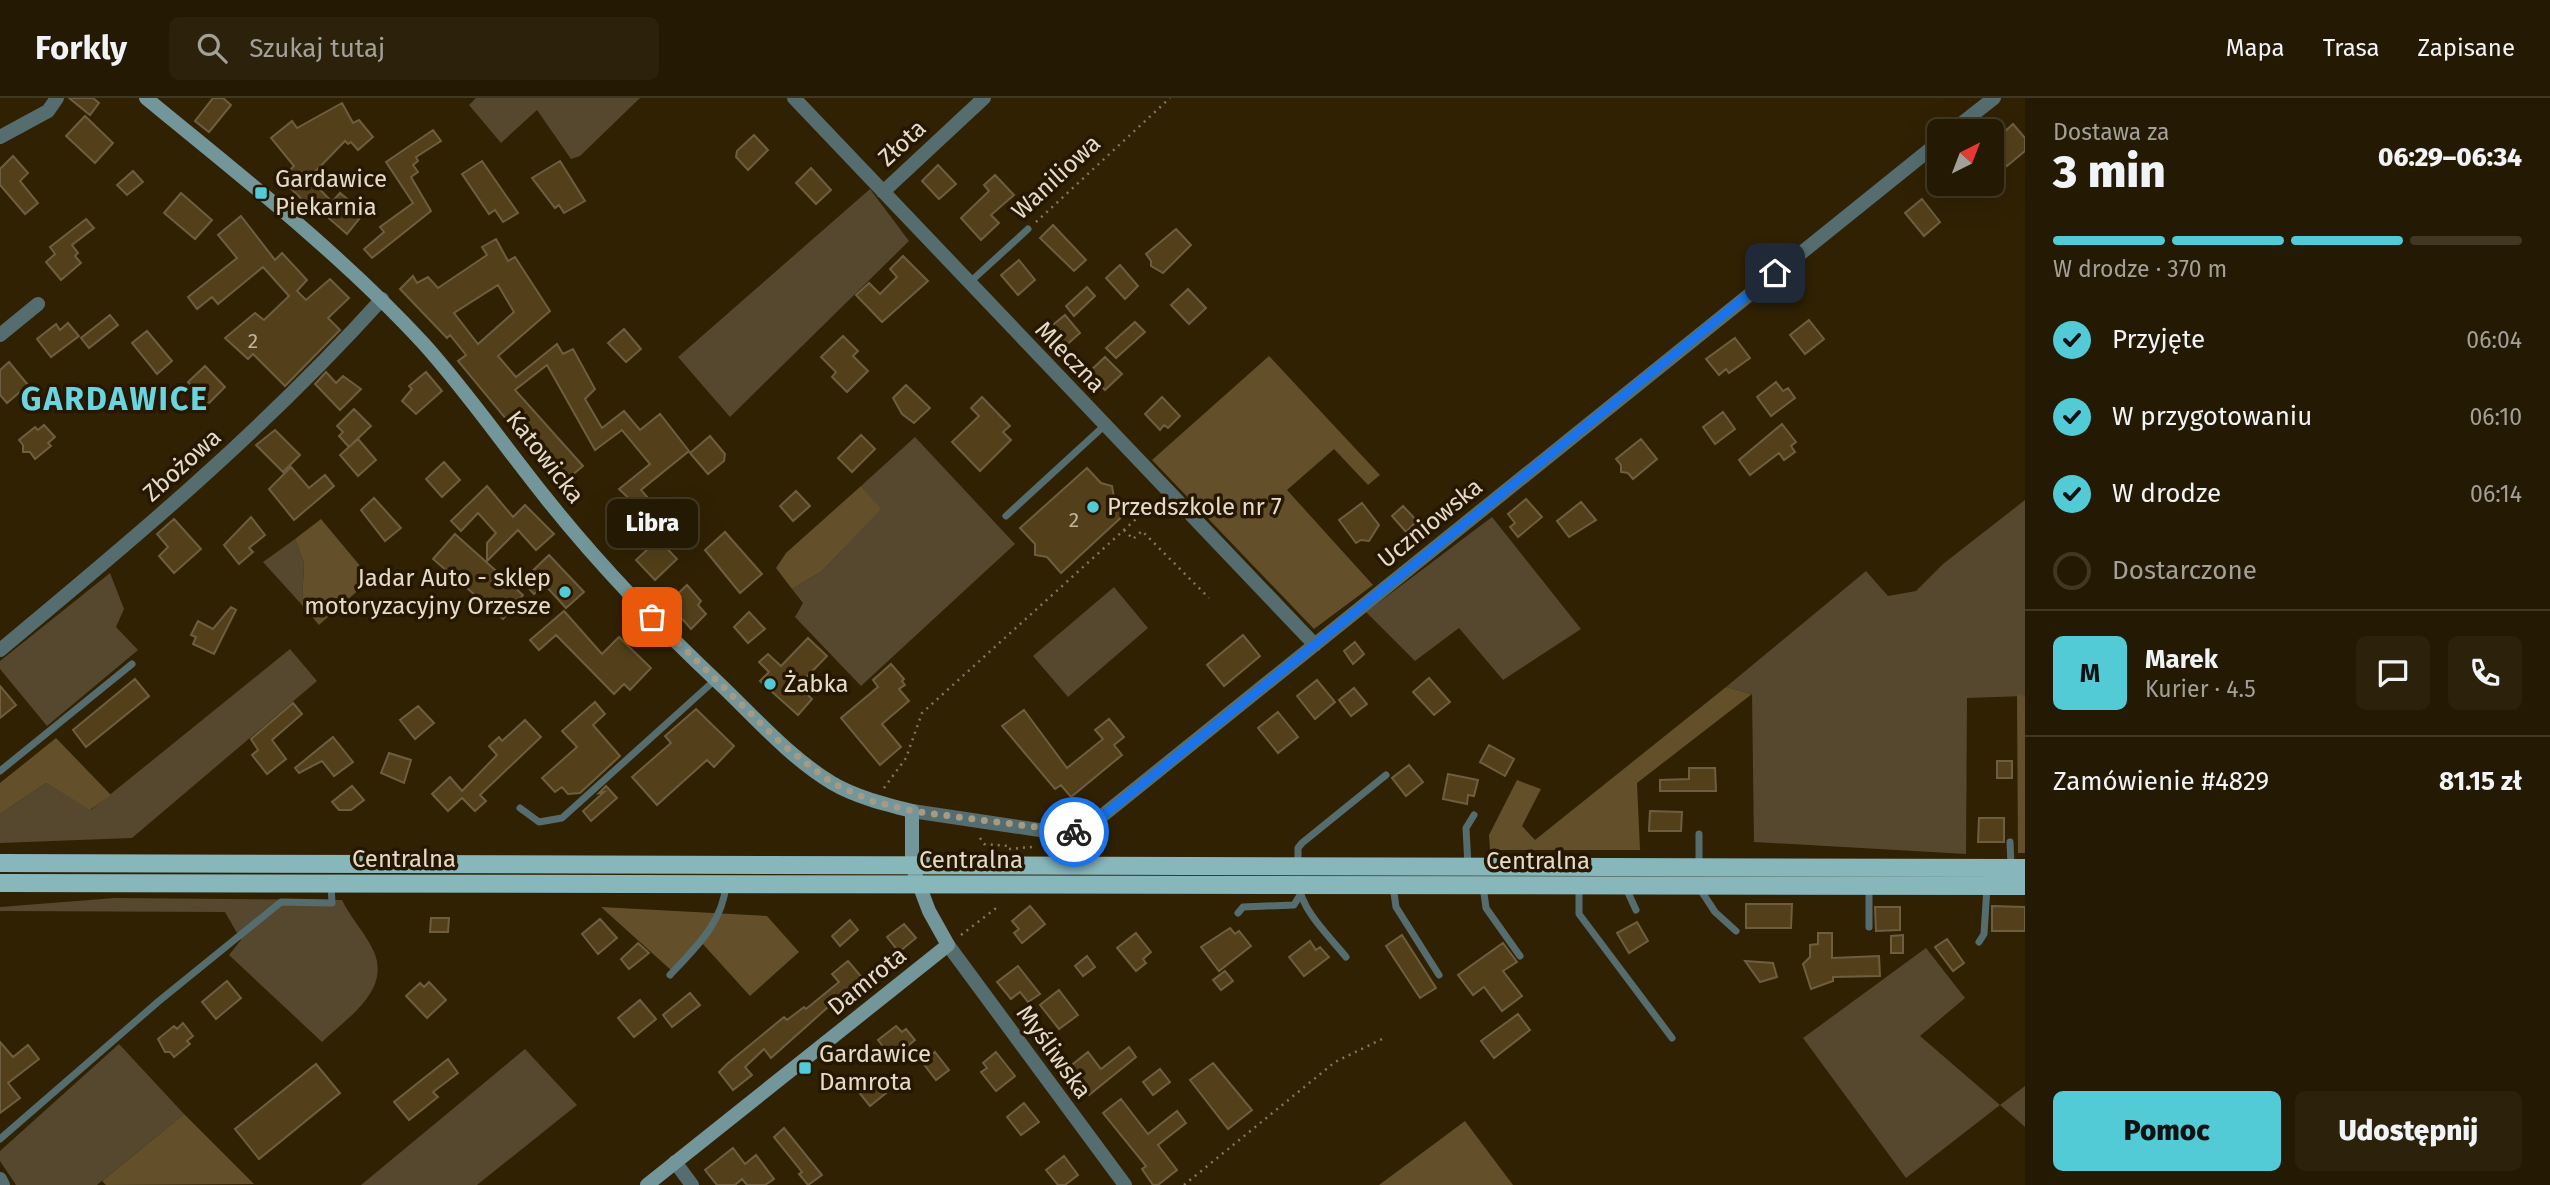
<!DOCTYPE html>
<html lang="pl">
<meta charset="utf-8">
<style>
body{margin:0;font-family:"Fira Sans",sans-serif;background:#2c220c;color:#f1f3f6;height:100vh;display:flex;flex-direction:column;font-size:26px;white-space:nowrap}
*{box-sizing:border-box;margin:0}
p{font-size:23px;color:#a3a099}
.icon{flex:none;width:38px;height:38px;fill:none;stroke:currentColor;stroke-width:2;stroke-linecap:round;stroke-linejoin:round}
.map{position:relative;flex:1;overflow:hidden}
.drawer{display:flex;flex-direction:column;background:#241902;width:525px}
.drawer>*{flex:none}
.needle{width:46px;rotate:42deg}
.tools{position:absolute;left:1927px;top:21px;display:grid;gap:14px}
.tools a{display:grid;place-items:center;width:77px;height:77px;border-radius:10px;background:#241902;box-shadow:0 7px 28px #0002,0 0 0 2px #413824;font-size:35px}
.pin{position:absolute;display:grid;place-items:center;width:60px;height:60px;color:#fff;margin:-30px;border-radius:14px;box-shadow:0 4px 10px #0006}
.courier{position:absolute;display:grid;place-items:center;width:70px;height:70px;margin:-35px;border:5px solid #1a73e8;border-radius:50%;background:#fff;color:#222;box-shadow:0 2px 9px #0007}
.bubble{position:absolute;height:49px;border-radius:10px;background:#241902;box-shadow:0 7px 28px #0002,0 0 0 2px #413824;font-size:23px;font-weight:800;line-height:49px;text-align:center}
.headline em{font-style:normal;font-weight:800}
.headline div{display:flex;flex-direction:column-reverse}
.headline{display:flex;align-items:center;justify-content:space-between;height:119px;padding:0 28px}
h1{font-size:46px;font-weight:800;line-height:52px}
.bar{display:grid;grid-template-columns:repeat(4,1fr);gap:10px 7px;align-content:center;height:84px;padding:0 28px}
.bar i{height:9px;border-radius:5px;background:#413824}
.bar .on{background:#52cbd7}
.bar p{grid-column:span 4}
.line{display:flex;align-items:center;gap:18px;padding:0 28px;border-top:2px solid #413824}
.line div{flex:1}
.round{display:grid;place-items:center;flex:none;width:74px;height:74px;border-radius:10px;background:#2c220c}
ol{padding:0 28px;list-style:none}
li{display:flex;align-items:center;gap:21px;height:77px}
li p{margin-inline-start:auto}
li .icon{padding:7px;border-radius:50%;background:#52cbd7;color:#111;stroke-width:4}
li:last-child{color:#a3a099}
li i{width:38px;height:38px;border:4px solid #413824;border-radius:50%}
.action{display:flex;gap:14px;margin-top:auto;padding:14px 28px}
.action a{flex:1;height:80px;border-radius:10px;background:#52cbd7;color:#111;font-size:28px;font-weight:800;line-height:80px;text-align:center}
.action a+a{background:#2c220c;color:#f1f3f6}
header{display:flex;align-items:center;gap:42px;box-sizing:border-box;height:98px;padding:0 35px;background:#241902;border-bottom:2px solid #413824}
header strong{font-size:33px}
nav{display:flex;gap:38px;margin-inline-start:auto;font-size:24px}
.search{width:490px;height:63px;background:#2c220c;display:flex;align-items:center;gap:18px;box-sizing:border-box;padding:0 24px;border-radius:10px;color:#a3a099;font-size:26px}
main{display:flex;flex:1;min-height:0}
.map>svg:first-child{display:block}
</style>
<header>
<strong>Forkly</strong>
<div class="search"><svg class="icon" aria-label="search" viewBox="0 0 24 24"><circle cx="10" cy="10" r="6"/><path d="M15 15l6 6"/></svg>Szukaj tutaj</div>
<nav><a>Mapa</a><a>Trasa</a><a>Zapisane</a></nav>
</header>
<main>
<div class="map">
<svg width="2025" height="1087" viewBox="0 0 2025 1087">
<rect width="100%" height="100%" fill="#302103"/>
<path fill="#55482f" d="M476,0H640L580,58L571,61L537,12L501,45L469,7Z
M870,91L909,143L730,319L678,259Z
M915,339L1015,446L861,588L795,519L803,505L792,491L821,474L880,411L861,388Z
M2025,402V598L1967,600L1966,756L1754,744L1752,596L1726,589L1866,473L1888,498L1916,493L1943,466Z
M1492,419L1581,531L1503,582L1459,530L1415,563L1366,514Z
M295,441L304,465L302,507L263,464Z
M110,475L124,511L116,529L138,552L47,628L0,571V563Z
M1114,489L1148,530L1068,599L1033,558Z
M290,551L317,583L132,740L0,745V716L46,685L91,712Z
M115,800L342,802C350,819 363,832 371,848C395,890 349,918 322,944L229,857L241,842L225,814L0,813V809Z
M1926,850L1965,900L1920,938L2000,1007L2025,988V1029L2000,1007L1906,1080L1803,940Z
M119,946L184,1016L97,1087H16L0,1063V1053Z
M525,951L577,1007L477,1087H361Z"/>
<path fill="#63502b" d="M1269,258L1380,377L1368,387L1334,351L1287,392L1373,487L1314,531L1152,362Z
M861,388L881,411L821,474L792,491L776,470L786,455Z
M321,421L371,481L319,527L302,507L304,465L295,441Z
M1726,589L1752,596L1637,685L1640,752H1490L1489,737L1517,682L1541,691L1522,728L1535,742Z
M2017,596L2025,598V755H2018Z
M56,640L111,697L90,712L46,685L0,716V685Z
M601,809L767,818L799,854L750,898L701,844L672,873Z
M184,1016L254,1086L106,1087L102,1083Z
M1465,1023L1513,1087H1379Z"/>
<path fill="#53401a" stroke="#6e5e40" stroke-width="2" fill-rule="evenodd" d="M69,0H93L99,5L90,17Z
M213,0H223L231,7L209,34L195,23Z
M342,5L353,25L359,22L373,39L358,52L351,44L348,46L345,43L309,80L332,104L340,95L364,115L347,136L315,108L312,111L281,81L294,68L271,40L292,23L297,30Z
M85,18L113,45L95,65L66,38Z
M2013,26L2025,40V53L2007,68L1992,49V45Z
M433,32L441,43L416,59L418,63L413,67L418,74L411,79L431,113L372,160L364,151L384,134L380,129L413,105L386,64Z
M754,37L768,52L748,72L736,59L737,53Z
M13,58L28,75L20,83L38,105L25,116L0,87V71Z
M482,63L518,115L503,124L495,112L489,116L462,76Z
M560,63L585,103L564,115L559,107L555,110L532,80Z
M938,67L956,86L939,101L922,83Z
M811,70L831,92L816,106L796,85Z
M133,73L143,84L127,97L117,87Z
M995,77L1014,97L991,117L999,125L981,142L961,120L989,93L984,87Z
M181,95L212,122L195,141L164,115Z
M1922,101L1940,124L1924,138L1905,115Z
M241,118L275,162L282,155L307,182L297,193L306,202L330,181L349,200L328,220L340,232L285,288L253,256L248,261L225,240L255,215L264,222L289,198L263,169L218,206L212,199L197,211L188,199L237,160L218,137Z
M86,121L94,130L72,147L78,155L75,158L81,165L61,182L46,164L55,156L50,149Z
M1053,127L1086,162L1074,173L1040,140Z
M1176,131L1191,147L1163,175L1151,168V163L1146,156Z
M496,141L508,163L515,159L550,213L498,258L516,279L557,246L563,256L573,251L595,291L585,301L602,330L624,313L640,332L660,316L689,353L641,392L654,407L650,411L659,422L648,431L677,461L655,482L636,462L650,449L625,419L638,409L619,391L650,366L622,332L595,352L547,267L515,292L583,368L565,383L515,324L511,327L458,263L466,257L450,237L447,240L400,191L413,178L417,185L428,179L438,190L487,157L482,149ZM498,187L514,214L478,246L454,215Z
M903,158L928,183L882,224L856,197L869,185L880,196L897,179L890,171Z
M1019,162L1035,182L1018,197L1001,177Z
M1120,167L1138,188L1125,201L1106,180Z
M1087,189L1095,198L1074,218L1066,208Z
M1188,191L1206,210L1189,226L1171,207Z
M110,217L118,227L89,250L81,240Z
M1065,217L1080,235L1063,250L1048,231Z
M1809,222L1824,241L1805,256L1790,237Z
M1135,224L1145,234L1116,260L1106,250Z
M68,225L79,238L51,259L37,241L56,226L60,232Z
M624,231L641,251L626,264L608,245Z
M147,233L172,263L157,276L132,245Z
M843,238L858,253L853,258L868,273L847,294L832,279L836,274L821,259Z
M1735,240L1750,260L1729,275L1726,271L1719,277L1706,261Z
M1105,259L1122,276L1105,292L1088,275Z
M9,264L28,287L7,305L0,297V272Z
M205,268L225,289L208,306L188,284Z
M326,274L336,285L343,278L361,291L340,312L315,286Z
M426,274L442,293L416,316L402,303L412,291L409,288Z
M1776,284L1783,293L1788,290L1795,300L1771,318L1757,299Z
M906,287L930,310L914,325L902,316L893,300Z
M982,299L1010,328L1003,334L1011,342L980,373L952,344L979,318L971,310Z
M1162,299L1180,318L1168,330L1164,327L1160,332L1145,316Z
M354,311L371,328L349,349L339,338L343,334L337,328Z
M1723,314L1735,331L1715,346L1703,329Z
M1782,326L1796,344L1791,348L1795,354L1784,362L1779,355L1750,377L1739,362Z
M44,327L55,339L48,345L51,348L35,361L30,354H23V347L19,342L35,329L38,332Z
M275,332L300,357L283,374L256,347Z
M861,337L875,351L852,374L838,360Z
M710,338L725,356L724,363L708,376L690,355Z
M358,341L376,362L358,378L340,357Z
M1641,341L1657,361L1633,381L1628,375L1621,374V367L1616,361Z
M444,364L460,382L442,399L426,381Z
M291,369L309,390L325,377L334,388L294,422L269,391Z
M1087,370L1101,385L1112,388L1114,400L1127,414L1061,475L1047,459L1035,457V446L1020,430Z
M487,388L513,419L525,407L554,436L536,452L518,432L487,463V445L496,435L478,415L461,433L451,423Z
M796,393L810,408L793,423L780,408Z
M374,400L401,430L385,443L361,412Z
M1526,401L1542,419L1518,439L1510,429L1515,425L1508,416Z
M1581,404L1596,422L1569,439L1557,423Z
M1362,405L1379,427L1369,443L1361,442L1356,445L1339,422Z
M1403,408L1417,423L1406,434L1392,418Z
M251,419L265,437L249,450L253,454L239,466L224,447Z
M174,421L201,451L174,475L159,458L168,449L157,436Z
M725,434L762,476L740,495L705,452Z
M455,436L523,497L503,521L433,461Z
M549,457L584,494L566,510L544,486L534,496L522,483Z
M687,487L701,503L698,507L706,516L691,531L668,505Z
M231,509L236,512L214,556L193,546L196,539L191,537L198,523L213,531Z
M564,513L602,556L619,539L651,570L630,592L624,586L614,596L556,537L539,552L530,542Z
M749,514L765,531L748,545L734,529Z
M1243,537L1260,558L1224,588L1207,567Z
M808,540L827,558L798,588L812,601L798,617L760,583L769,574L759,564L768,556L781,568Z
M1355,544L1364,556L1353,566L1344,553Z
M891,566L904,581L902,583L905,587L899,591L909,603L882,626L901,649L880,667L841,620L878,589L873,582Z
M1429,580L1450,604L1434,617L1413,594Z
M135,581L149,598L86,649L73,632Z
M1317,582L1335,604L1315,621L1297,598Z
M0,588L16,607L0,620Z
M1354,590L1367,606L1351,618L1339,602Z
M595,604L605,616L593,627L620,658L580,695L568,696L562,689L555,694L542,680L577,649L562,633Z
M293,605L302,616L272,642L286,661L267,676L252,657L258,652L251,641Z
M418,608L434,625L415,641L400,622Z
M696,611L734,648L714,669L707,662L657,707L632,679L671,645L665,638Z
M1024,612L1067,670L1103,641L1095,632L1109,621L1124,639L1114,647L1122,657L1071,699L1061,687L1055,691L1002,628Z
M1278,614L1298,639L1278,655L1258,630Z
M525,622L541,639L480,697L486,703L475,713L462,700L448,713L432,696L450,679L462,693L497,657L489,648L499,639L502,643Z
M333,639L353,664L334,678L322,663L299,675L295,670Z
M1489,647L1514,661L1505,678L1480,664Z
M389,655L411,662L404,685L381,675Z
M1997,663H2012V680H1997Z
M1409,667L1423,684L1406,698L1392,680Z
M1689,670H1715L1716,693H1660V682L1689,681Z
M1448,676L1478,682L1474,698L1468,697L1467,706L1443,701Z
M352,688L364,702L351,712H339L332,704Z
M606,688L617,700L591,723L583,713L604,694L599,695Z
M1650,713L1682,714L1681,733H1649Z
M1979,720H2004V744H1978Z
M1746,806H1792L1791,830H1746Z
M1030,808L1045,826L1022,845L1014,835L1019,831L1012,823Z
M1992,808L2025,809V833H1992Z
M1875,809H1900V832L1876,833Z
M431,820H449L448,834H430Z
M600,821L617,840L598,856L582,836Z
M850,822L858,832L840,848L832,838Z
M1637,824L1648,843L1629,855L1617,835Z
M904,826L916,840L899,854L887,839Z
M1230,830L1235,836L1239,833L1251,848L1219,873L1201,849Z
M1136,835L1151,854L1143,861L1146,865L1136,873L1117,850Z
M1818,835H1832V860L1879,858L1880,878L1833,879V883L1811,891L1803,866L1810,859V847L1818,846Z
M1402,837L1436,890L1420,900L1386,848Z
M1903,837V855H1891V838Z
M1947,841L1964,865L1953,873L1935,849Z
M1310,843L1316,852L1320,849L1329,859L1304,878L1289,859Z
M638,845L649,855L629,871L621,861Z
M1503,845L1517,864L1503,873L1522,898L1502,913L1484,889L1473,897L1458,877Z
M1087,858L1095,869L1083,878L1075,868Z
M848,863L865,883L849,896L846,893L771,960L764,951L745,969L752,977L733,992L719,974L727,966L784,919L787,922L804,909L806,911L839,884L832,876Z
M1745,863L1773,865L1777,879L1760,884Z
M1018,868L1040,896L1028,904L1020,894L1011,901L997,884Z
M1225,873L1233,883L1221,892L1213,882Z
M227,883L241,900L216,921L202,904Z
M429,884L446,902L427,920L406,898L420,885L424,889Z
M1059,892L1078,917L1059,931L1040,907Z
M690,895L700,907L672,929L663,917Z
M640,902L656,921L634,939L618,920Z
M1518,916L1530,932L1494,960L1481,943Z
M183,925L193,938L187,943L190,946L174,959L170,954H165L158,941L174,928L177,931Z
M896,928L902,934L906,931L915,942L892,960L878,942Z
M0,944L13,959L28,947L39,961L8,985L20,1000L0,1015Z
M1129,949L1136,959L1089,997L1068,970L1088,954L1101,971Z
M935,954L949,972L936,982L922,964Z
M996,954L1015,978L996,993L981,974L987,970L983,965Z
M448,961L458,975L433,994L438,999L409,1022L394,1004Z
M1213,965L1252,1012L1228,1031L1190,982Z
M316,966L340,995L259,1061L235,1031Z
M1160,971L1170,984L1153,997L1143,984Z
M873,979L886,995L870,1008L857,992Z
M1121,1001L1148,1036L1177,1013L1186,1025L1158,1047L1177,1072L1158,1087H1153L1142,1071L1146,1068L1103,1015Z
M1024,1005L1039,1024L1021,1037L1007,1019Z
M784,1030L822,1077L808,1087L799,1076L802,1074L774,1039Z
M733,1050L745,1066L756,1057L774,1081L765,1087H747L742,1081L735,1087H717L705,1072Z
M1064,1058L1078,1077L1065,1087H1058L1046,1072Z"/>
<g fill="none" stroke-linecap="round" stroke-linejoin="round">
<path stroke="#82765e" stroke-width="2.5" stroke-dasharray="2 5" stroke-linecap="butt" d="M1036,124L1170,0
M1124,432L1133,441L1142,433L1209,500
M884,690L906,660L922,615L1157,402
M980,740L984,746L1009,748
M1009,751L1032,749
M961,837L995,811V805
M1184,1087L1335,964L1382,941"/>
<path stroke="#566d6f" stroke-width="7" d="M969,185L1028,131
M1006,418L1104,328
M0,673L132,566
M520,710L539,724L562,720L715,582
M1699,736V769
M2010,744L2011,768
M1298,768V750L1302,745L1386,677
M1468,768L1466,730L1474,717
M1299,788C1302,813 1330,839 1346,859
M1393,788L1396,809L1439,877
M1483,788L1486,810L1520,858
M1579,788V816L1672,940
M1625,788L1636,812
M1698,788L1715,814L1736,833
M1238,815L1243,809L1294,807L1300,797
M1869,829V788
M1979,844L1984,836L1987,789
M670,877C695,850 723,825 726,786
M0,1041L159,903L281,804L332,805L331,787"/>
<path stroke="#566d6f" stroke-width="14" d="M794,0L1315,547
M1952,33L1994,0
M0,39L48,13L57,0
M883,94L984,0
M0,237L38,206
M0,552C135,440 263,333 382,201
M912,713L1066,736L1087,730L1939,44
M948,847L1125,1087
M675,1064L692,1087
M0,1081L3,1087"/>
<path stroke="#72969a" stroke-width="14" d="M146,0C242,79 340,155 424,246C468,295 505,349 546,400C600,468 661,531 724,590C758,623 791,660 832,685C856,699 884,706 912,713V768L929,813L948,847L647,1087"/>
<path stroke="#87b6bb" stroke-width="18" d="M0,765L2025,770
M0,785L2025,788"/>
</g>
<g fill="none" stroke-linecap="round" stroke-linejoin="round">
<path stroke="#a59a84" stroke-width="7" stroke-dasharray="0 12.6" d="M652,519L783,647L832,685L872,703L912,713L1074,734"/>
<path stroke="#1a73e8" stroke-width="9" d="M1074,734L1087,730L1136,691L1775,175"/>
</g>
<g fill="#52cbd7" stroke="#261700" stroke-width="2.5">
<rect x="254" y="88" width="14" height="14" rx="3.5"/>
<circle cx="1093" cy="409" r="7"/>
<circle cx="565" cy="494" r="7"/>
<circle cx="770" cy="586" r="7"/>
<rect x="798" y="963" width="14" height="14" rx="3.5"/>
</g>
<g text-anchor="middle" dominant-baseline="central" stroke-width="7" stroke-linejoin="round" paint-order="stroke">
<g font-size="21" fill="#c0b49e">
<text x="253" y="243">2</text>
<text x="1074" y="422">2</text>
</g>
<g font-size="24" fill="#e4dbca" stroke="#261700">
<text transform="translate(902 45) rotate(-43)">Złota</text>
<text transform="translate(1056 79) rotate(-43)">Waniliowa</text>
<text transform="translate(1070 259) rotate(46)">Mleczna</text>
<text transform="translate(545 359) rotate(52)">Katowicka</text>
<text transform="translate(182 367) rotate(-42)">Zbożowa</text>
<text transform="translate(1430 425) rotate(-39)">Uczniowska</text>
<text x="404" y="761">Centralna</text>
<text x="971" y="762">Centralna</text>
<text x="1538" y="763">Centralna</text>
<text transform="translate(867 883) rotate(-39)">Damrota</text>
<text transform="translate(1054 954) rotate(54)">Myśliwska</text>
</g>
<g font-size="24" fill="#e4dbca" stroke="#261700" text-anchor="start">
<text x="275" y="81">Gardawice<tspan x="275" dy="28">Piekarnia</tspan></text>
<text x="1107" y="409">Przedszkole nr 7</text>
<text x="551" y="480" text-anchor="end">Jadar Auto - sklep<tspan x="551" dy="28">motoryzacyjny Orzesze</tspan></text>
<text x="784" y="586">Żabka</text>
<text x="819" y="956">Gardawice<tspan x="819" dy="28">Damrota</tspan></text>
</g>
<g font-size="32" font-weight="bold" letter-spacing="2" fill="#6ad5e0" stroke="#261700">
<text x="115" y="301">GARDAWICE</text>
</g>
</g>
</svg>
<div class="tools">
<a><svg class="needle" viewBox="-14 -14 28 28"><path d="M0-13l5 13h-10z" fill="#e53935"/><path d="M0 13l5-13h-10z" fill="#a3a099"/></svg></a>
</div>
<div class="pin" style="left:652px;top:519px;background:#ea580c"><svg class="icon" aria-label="bag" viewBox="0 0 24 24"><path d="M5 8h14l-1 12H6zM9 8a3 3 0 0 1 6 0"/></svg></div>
<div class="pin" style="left:1775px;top:175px;background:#1f2937"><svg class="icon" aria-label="home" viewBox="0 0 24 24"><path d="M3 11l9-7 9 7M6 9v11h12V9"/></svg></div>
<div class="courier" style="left:1074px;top:734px"><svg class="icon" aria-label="bike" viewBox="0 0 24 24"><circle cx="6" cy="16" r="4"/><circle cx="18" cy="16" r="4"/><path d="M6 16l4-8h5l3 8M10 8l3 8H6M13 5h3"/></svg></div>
<div class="bubble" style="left:607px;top:401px;width:91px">Libra</div>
</div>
<section class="drawer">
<div class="headline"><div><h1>3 min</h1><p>Dostawa za</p></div><em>06:29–06:34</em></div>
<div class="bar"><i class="on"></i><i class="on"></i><i class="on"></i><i></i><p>W drodze · 370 m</p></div>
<ol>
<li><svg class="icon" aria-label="check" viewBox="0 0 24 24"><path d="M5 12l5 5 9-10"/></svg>Przyjęte<p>06:04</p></li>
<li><svg class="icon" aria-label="check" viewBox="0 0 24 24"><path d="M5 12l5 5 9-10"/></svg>W przygotowaniu<p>06:10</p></li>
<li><svg class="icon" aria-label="check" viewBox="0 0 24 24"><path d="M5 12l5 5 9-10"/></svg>W drodze<p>06:14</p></li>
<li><i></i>Dostarczone</li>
</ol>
<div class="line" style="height:126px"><b class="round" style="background:#52cbd7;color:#111">M</b><div><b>Marek</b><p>Kurier · 4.5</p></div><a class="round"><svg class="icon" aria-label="chat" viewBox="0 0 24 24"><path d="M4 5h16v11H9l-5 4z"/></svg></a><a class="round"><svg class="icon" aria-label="phone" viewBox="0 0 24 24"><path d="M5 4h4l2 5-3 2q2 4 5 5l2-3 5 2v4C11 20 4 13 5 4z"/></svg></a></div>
<div class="line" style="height:91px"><div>Zamówienie #4829</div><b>81.15 zł</b></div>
<div class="action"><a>Pomoc</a><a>Udostępnij</a></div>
</section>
</main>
